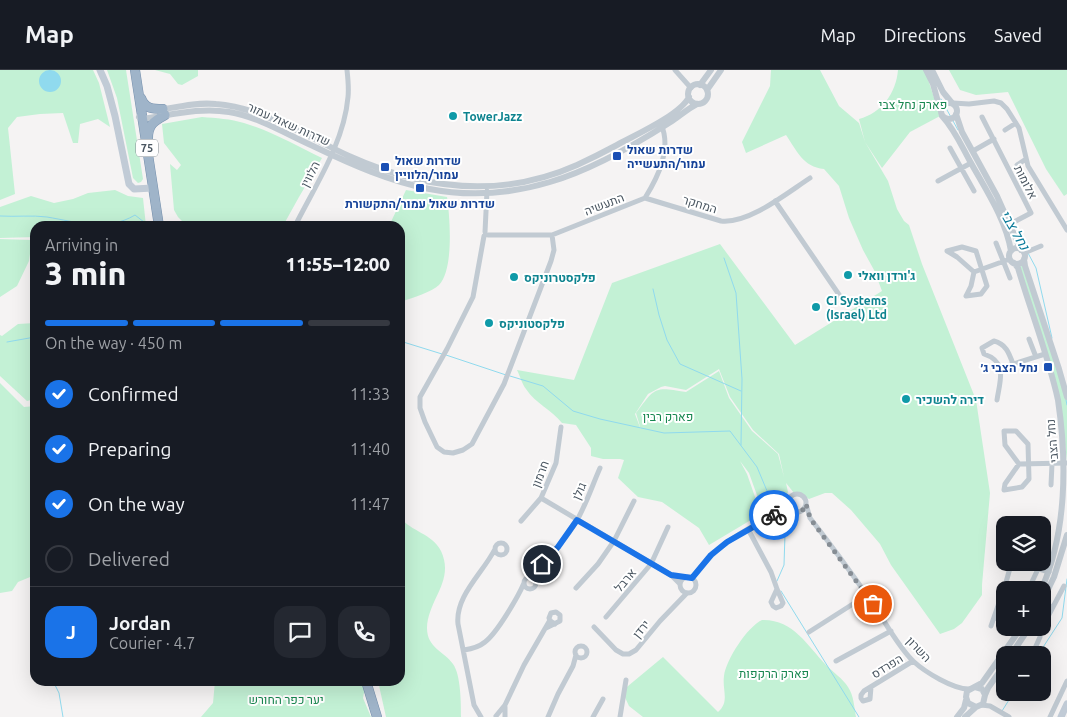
<!DOCTYPE html>
<meta charset="utf-8">
<style>
body{margin:0;font-family:Ubuntu,Heebo,sans-serif;background:#242831;color:#f1f3f6;height:100vh;display:flex;flex-direction:column;font-size:19px;white-space:nowrap}
*{box-sizing:border-box;margin:0}
p{font-size:16px;color:#9ea1a6}
.icon{flex:none;width:28px;height:28px;fill:none;stroke:currentColor;stroke-width:2;stroke-linecap:round;stroke-linejoin:round}
.map{position:relative;flex:1;overflow:hidden}
.drawer{position:absolute;left:30px;top:151px;width:375px;height:465px;display:flex;flex-direction:column;background:#171b24;border-radius:15px;box-shadow:0 5px 20px #0002}
.drawer>*{flex:none}
.tools{position:absolute;left:996px;top:446px;display:grid;gap:10px}
.tools a{display:grid;place-items:center;width:55px;height:55px;border-radius:10px;background:#171b24;box-shadow:0 5px 20px #0002;font-size:25px}
.pin{position:absolute;display:grid;place-items:center;width:42px;height:42px;color:#fff;margin:-21px;border:2px solid #fff;border-radius:50%;box-shadow:0 1px 5px #0007}
.courier{position:absolute;display:grid;place-items:center;width:50px;height:50px;margin:-25px;border:4px solid #1a73e8;border-radius:50%;background:#fff;color:#222;box-shadow:0 1px 6px #0007}
.head em{font-style:normal;font-weight:800}
.head div{display:flex;flex-direction:column-reverse}
.head{display:flex;align-items:center;justify-content:space-between;height:85px;padding:0 15px}
h1{font-size:32px;font-weight:800;line-height:38px}
.bar{display:grid;grid-template-columns:repeat(4,1fr);gap:8px 5px;align-content:center;height:60px;padding:0 15px}
.bar i{height:6px;border-radius:4px;background:#363941}
.bar .on{background:#1a73e8}
.bar p{grid-column:span 4}
.line{display:flex;align-items:center;gap:12px;padding:0 15px;border-top:1px solid #363941}
.line div{flex:1}
.round{display:grid;place-items:center;flex:none;width:52px;height:52px;border-radius:15px;background:#242831}
ol{padding:0 15px;list-style:none}
li{display:flex;align-items:center;gap:15px;height:55px}
li p{margin-inline-start:auto}
li .icon{padding:5px;border-radius:50%;background:#1a73e8;color:#fff;stroke-width:4}
li:last-child{color:#9ea1a6}
li i{width:28px;height:28px;border:2px solid #363941;border-radius:50%}
header{display:flex;align-items:center;gap:30px;box-sizing:border-box;height:70px;padding:0 25px;background:#171b24;border-bottom:1px solid #363941}
header strong{font-size:24px}
nav{display:flex;gap:28px;margin-inline-start:auto;font-size:18px}
.map>svg:first-child{display:block}
</style>
<header>
<strong>Map</strong>
<nav><a>Map</a><a>Directions</a><a>Saved</a></nav>
</header>
<div class="map">
<svg width="1067" height="647" viewBox="0 0 1067 647">
<rect width="100%" height="100%" fill="#f5f3f3"/>
<path fill="#c3f1d5" fill-rule="evenodd" d="M0,0H93L99,13L110,57L98,49L80,54L78,73H73L63,43L40,44L17,47L8,58L15,124L0,130Z
M107,0H126L143,109L141,112L138,113L133,108L117,28Z
M155,0H198V6L182,15L178,14L170,4Z
M771,0H820L839,36L859,53L865,72L888,111L897,139L904,151L909,155L922,194L976,330L990,423L982,515V525L962,553L954,559L940,564L891,495L880,474L851,440L832,423H825L809,429L800,423H794L786,413L788,422C781,437 780,442 763,442L749,403L740,391L747,404L761,444L709,475L699,458L662,432L638,427L618,408L624,390L620,389H603L591,386V378L576,355L562,353C552,340 535,333 526,319C522,314 520,306 517,300L574,310L612,213L720,174L795,275L882,221L874,200L863,180L849,148L839,116L824,99C803,97 797,81 786,65L746,83L742,72L770,16ZM719,299L730,327L753,360L779,384L784,407L778,384L752,361L729,328L719,301L686,322C653,316 655,318 636,343L641,360L635,344L648,324L661,317L665,316L686,320Z
M898,0H925L940,46L910,62L882,98L865,72L859,49C882,43 896,23 898,0Z
M949,0H1067V124L1064,126L1046,99L1008,22L976,25L960,20Z
M202,47C216,48 231,49 244,53C271,61 297,76 322,88L299,127L284,154V156H187L178,147L174,140L170,94L177,100L181,95L164,73L162,54Z
M115,120L128,126L143,128L146,156H35V167L0,168V137L31,126L54,133L73,129L88,123Z
M406,120L447,127C450,147 454,200 439,215C432,222 412,228 403,231H400V156H389Z
M0,169L32,170L29,191L17,216L0,227Z
M1024,195L1063,313L1067,330V391L1061,340L1019,197Z
M35,253V329L27,331L0,306V265L2,266L18,254Z
M0,313L24,337L35,336V505L18,512L12,521L0,523Z
M400,447C411,462 432,463 441,481C455,511 428,529 427,558C427,578 444,581 453,594C461,605 461,634 461,647H386L378,611H400Z
M762,550C793,549 807,575 826,595C833,602 843,609 848,617C854,626 854,637 856,647H643L629,636L622,621L663,587L718,642C730,632 722,620 724,606C726,590 747,557 762,550Z
M215,611H363L365,617L363,628L371,647H201L213,633Z"/>
<path fill="#90daee" d="M39 11a11 11 0 1 1 22 0a11 11 0 1 1-22 0Z"/>
<g fill="none" stroke-linecap="round" stroke-linejoin="round">
<path stroke="#90daee" stroke-width="1" d="M941,29L958,60
M0,146C16,147 32,145 47,147C77,152 107,162 135,145L149,156
M1017,164L1026,180
M1028,183L1036,198L1052,268
M724,188L736,223L742,309L741,375
M653,219L659,245L667,270L680,294L741,321
M400,271L442,284
M7,272L35,267
M446,285L506,305
M510,306L543,316L573,341L600,349L664,363L730,361L757,397L775,440
M1066,330L1067,335
M777,511L784,495L785,464L778,447
M781,521L859,647
M1038,585L1062,548L1067,509
M53,611L59,623L63,647
M1002,641L1014,622"/>
<g stroke="#7690ad" stroke-width="10">
<path id="trunk" d="M135,0L159,156
M141,28C145,39 153,39 163,39
M148,68C148,55 154,51 165,45
M366,611L377,647"/>
</g>
<path stroke="#c1cad2" stroke-width="5" d="M675,0L691,18
M953,33L969,34L994,31L1001,33L1007,39L1019,58L1028,96L1067,160
M982,47L1031,143L1010,154
M1005,60L1016,53
M950,78L974,121
M973,81L994,69
M1017,95L1026,89
M938,111L971,93
M645,128L721,151C749,154 787,123 810,108
M775,131L842,229
M295,156C315,116 344,73 348,27C349,18 348,9 347,0
M485,162L487,121
M488,165H552L645,128C658,107 672,79 661,54
M484,166L473,227L447,279L420,327V338L425,352L437,377L444,382L453,383L463,380L472,374L504,314L551,191L554,180L552,165
M996,173L1010,208
M1024,183L1041,176
M966,226L981,224L987,216L976,181L962,177L947,181L957,187L974,202
M966,226L971,216L974,202L1010,189
M1029,269L1036,287
M1001,298L1045,284
M997,330C1000,310 1008,292 984,284L982,278L994,271C1006,274 1009,283 1013,294
M1019,394L1005,375L1004,361H1016L1028,374L1029,409L1022,417L1004,420L1005,414L1019,394L1067,393
M1051,415L1052,394
M788 433a9 9 0 1 1 18 0a9 9 0 1 1-18 0Z
M541,428L671,505L680,514
M806,434L810,448C832,476 853,505 873,534C886,553 897,575 913,591C925,602 954,620 970,619
M765,436L771,447
M521,451L541,428L556,393L561,357
M1001,454L1005,455
M748,459L771,502L777,519
M495 479a6 6 0 1 1 12 0a6 6 0 1 1-12 0Z
M1042,481L1045,475
M538,490L542,494C555,481 567,467 576,452C586,435 592,416 600,398
M1017,492L1049,502
M680 515a8 8 0 1 1 16 0a8 8 0 1 1-16 0Z
M524 513a6 6 0 1 1 12 0a6 6 0 1 1-12 0Z
M692,508C710,485 722,474 748,459C762,451 776,445 788,435
M1005,516L1010,498L1017,493
M1030,516L1038,499L1039,492
M576,518L598,494L614,471L634,431
M777,519L783,533L781,536L776,538L773,536L771,532Z
M1042,533L1053,537
M606,547L651,494L668,457
M995,547L1005,553
M1044,554L1064,516
M991,556L1001,527
M594,557L616,580L623,584H629L636,580L660,551L687,523
M546,558L560,551V545L556,542L551,543L549,548L550,551L555,554
M809,562L867,525
M575 582a6 6 0 1 1 12 0a6 6 0 1 1-12 0Z
M1015,579L1028,585
M464,580C471,579 479,577 485,572C497,563 518,527 524,513
M1032,585L1040,567
M836,591L891,561
M871,617L870,629L863,631L861,628V625L864,621L913,591
M981,635L990,636L1009,647
M496,646L505,635L524,595L550,550
M481,647L474,635L458,554C455,526 483,503 495,479
M505,647V637
M548,647L558,624L573,596L576,585
M593,647L603,629
M620,647L626,610
M1050,647L1067,611"/>
<path stroke="#c1cad2" stroke-width="6" d="M926,0L933,14L940,39
M932,0L943,22L952,33
M688 24a10 10 0 1 1 20 0a10 10 0 1 1-20 0Z
M700,15L711,0
M707,20L721,0
M941 41a8 8 0 1 1 16 0a8 8 0 1 1-16 0Z
M159,40C177,37 197,32 216,34C261,37 308,67 349,86C422,119 501,129 577,95C590,89 604,82 617,75C635,65 680,45 689,27
M956,44L962,62L997,126L1021,180
M942,46C955,60 962,77 971,93C986,120 1006,150 1011,181
M139,47L142,49C171,45 200,37 229,42C259,47 286,64 313,76C394,115 460,139 550,112C591,100 633,76 669,53C679,47 687,39 697,34
M1009 186a8 8 0 1 1 16 0a8 8 0 1 1-16 0Z
M1024,189L1025,196L1059,299L1067,327
M1014,193L1018,198C1031,242 1048,285 1058,330C1067,391 1067,463 1041,520
M1042,532L1054,507L1067,465
M1011,585L1029,558
M975,617L982,619L985,625L983,634L976,637L968,633L966,627L967,621L982,613L1021,558
M985,625L988,618L1005,594
M957,647L964,638L966,630
M965,647L976,637"/>
<path stroke="#c1cbd6" stroke-width="7" d="M100,0L107,16L115,46L129,114L134,119L153,118
M1061,647L1067,634"/>
<use href="#trunk" stroke="#9fb4c9" stroke-width="9"/>
</g>
<g fill="none" stroke-linecap="round" stroke-linejoin="round">
<path stroke="#868d94" stroke-width="5" stroke-dasharray="0 9" d="M774,445L788,435L792,441L799,442L804,439L806,434L810,448L873,534"/>
<path stroke="#1a73e8" stroke-width="6" d="M542,494L558,477L577,450L671,505L692,508L711,485L727,472L774,445"/>
</g>
<g fill="#0f9aa8" stroke="#fff" stroke-width="2">
<circle cx="453" cy="46" r="5"/>
<circle cx="848" cy="205" r="5"/>
<circle cx="514" cy="207" r="5"/>
<circle cx="816" cy="237" r="5"/>
<circle cx="489" cy="253" r="5"/>
<circle cx="906" cy="329" r="5"/>
</g>
<g fill="#1a4fb4" stroke="#fff" stroke-width="2">
<rect x="612" y="81" width="10" height="10" rx="2.5"/>
<rect x="380" y="92" width="10" height="10" rx="2.5"/>
<rect x="415" y="113" width="10" height="10" rx="2.5"/>
<rect x="1043" y="292" width="10" height="10" rx="2.5"/>
</g>
<g text-anchor="middle" dominant-baseline="central" stroke-width="4" stroke-linejoin="round" paint-order="stroke">
<rect fill="#fff" stroke="#808990" stroke-width="1" x="136" y="69.5" width="22" height="17" rx="4"/>
<g font-size="11" font-weight="bold" fill="#4a5661">
<text x="147" y="78">75</text>
</g>
<g font-size="12" fill="#17864f" stroke="#fff">
<text x="913" y="34">פארק נחל צבי</text>
<text x="668" y="346">פארק רבין</text>
<text x="774" y="603">פארק הרקפות</text>
<text x="286" y="629">יער כפר החורש</text>
</g>
<g font-size="12" font-weight="bold" fill="#0d838f" stroke="#fff" text-anchor="start">
<text x="463" y="46">TowerJazz</text>
<text x="858" y="205">ג'ורדן וואלי</text>
<text x="524" y="207">פלקסטרוניקס</text>
<text x="826" y="230">CI Systems<tspan x="826" dy="14">(Israel) Ltd</tspan></text>
<text x="499" y="253">פלקסטוניקס</text>
<text x="916" y="329">דירה להשכיר</text>
</g>
<g font-size="12" fill="#4a5661" stroke="#fff">
<text transform="translate(289 54) rotate(24)">שדרות שאול עמור</text>
<text transform="translate(310 104) rotate(-63)">הלווין</text>
<text transform="translate(1026 112) rotate(63)">אלומות</text>
<text transform="translate(604 134) rotate(-21)">התעשיה</text>
<text transform="translate(700 134) rotate(17)">המחקר</text>
<text transform="translate(1052 371) rotate(-95)">נחל הצבי</text>
<text transform="translate(540 404) rotate(-69)">חרמון</text>
<text transform="translate(579 421) rotate(-66)">גולן</text>
<text transform="translate(625 510) rotate(-50)">ארבל</text>
<text transform="translate(641 559) rotate(-51)">ירדן</text>
<text transform="translate(919 579) rotate(46)">השרון</text>
<text transform="translate(887 596) rotate(-32)">הפרדס</text>
</g>
<g font-size="12" font-weight="bold" fill="#164399" stroke="#fff" text-anchor="start">
<text x="627" y="79">שדרות שאול<tspan x="627" dy="14">עמור/התעשייה</tspan></text>
<text x="395" y="90">שדרות שאול<tspan x="395" dy="14">עמור/הלוויין</tspan></text>
<text x="420" y="133" text-anchor="middle">שדרות שאול עמור/התקשורת</text>
<text x="1038" y="297" text-anchor="end">נחל הצבי ג׳</text>
</g>
<g font-size="14" font-style="italic" fill="#0c7c9b" stroke="#fff">
<text transform="translate(1015 160) rotate(60)">נחל צבי</text>
</g>
</g>
</svg>
<div class="tools">
<a><svg class="icon" aria-label="layers" viewBox="0 0 24 24"><path d="M12 4l9 5-9 5-9-5zM3 14l9 5 9-5"/></svg></a>
<a>+</a>
<a>−</a>
</div>
<div class="pin" style="left:873px;top:534px;background:#ea580c"><svg class="icon" aria-label="bag" viewBox="0 0 24 24"><path d="M5 8h14l-1 12H6zM9 8a3 3 0 0 1 6 0"/></svg></div>
<div class="pin" style="left:542px;top:494px;background:#1f2937"><svg class="icon" aria-label="home" viewBox="0 0 24 24"><path d="M3 11l9-7 9 7M6 9v11h12V9"/></svg></div>
<div class="courier" style="left:774px;top:445px"><svg class="icon" aria-label="bike" viewBox="0 0 24 24"><circle cx="6" cy="16" r="4"/><circle cx="18" cy="16" r="4"/><path d="M6 16l4-8h5l3 8M10 8l3 8H6M13 5h3"/></svg></div>
<section class="drawer">
<div class="head"><div><h1>3 min</h1><p>Arriving in</p></div><em>11:55–12:00</em></div>
<div class="bar"><i class="on"></i><i class="on"></i><i class="on"></i><i></i><p>On the way · 450 m</p></div>
<ol>
<li><svg class="icon" aria-label="check" viewBox="0 0 24 24"><path d="M5 12l5 5 9-10"/></svg>Confirmed<p>11:33</p></li>
<li><svg class="icon" aria-label="check" viewBox="0 0 24 24"><path d="M5 12l5 5 9-10"/></svg>Preparing<p>11:40</p></li>
<li><svg class="icon" aria-label="check" viewBox="0 0 24 24"><path d="M5 12l5 5 9-10"/></svg>On the way<p>11:47</p></li>
<li><i></i>Delivered</li>
</ol>
<div class="line" style="height:90px"><b class="round" style="background:#1a73e8;color:#fff">J</b><div><b>Jordan</b><p>Courier · 4.7</p></div><a class="round"><svg class="icon" aria-label="chat" viewBox="0 0 24 24"><path d="M4 5h16v11H9l-5 4z"/></svg></a><a class="round"><svg class="icon" aria-label="phone" viewBox="0 0 24 24"><path d="M5 4h4l2 5-3 2q2 4 5 5l2-3 5 2v4C11 20 4 13 5 4z"/></svg></a></div>
</section>
</div>
